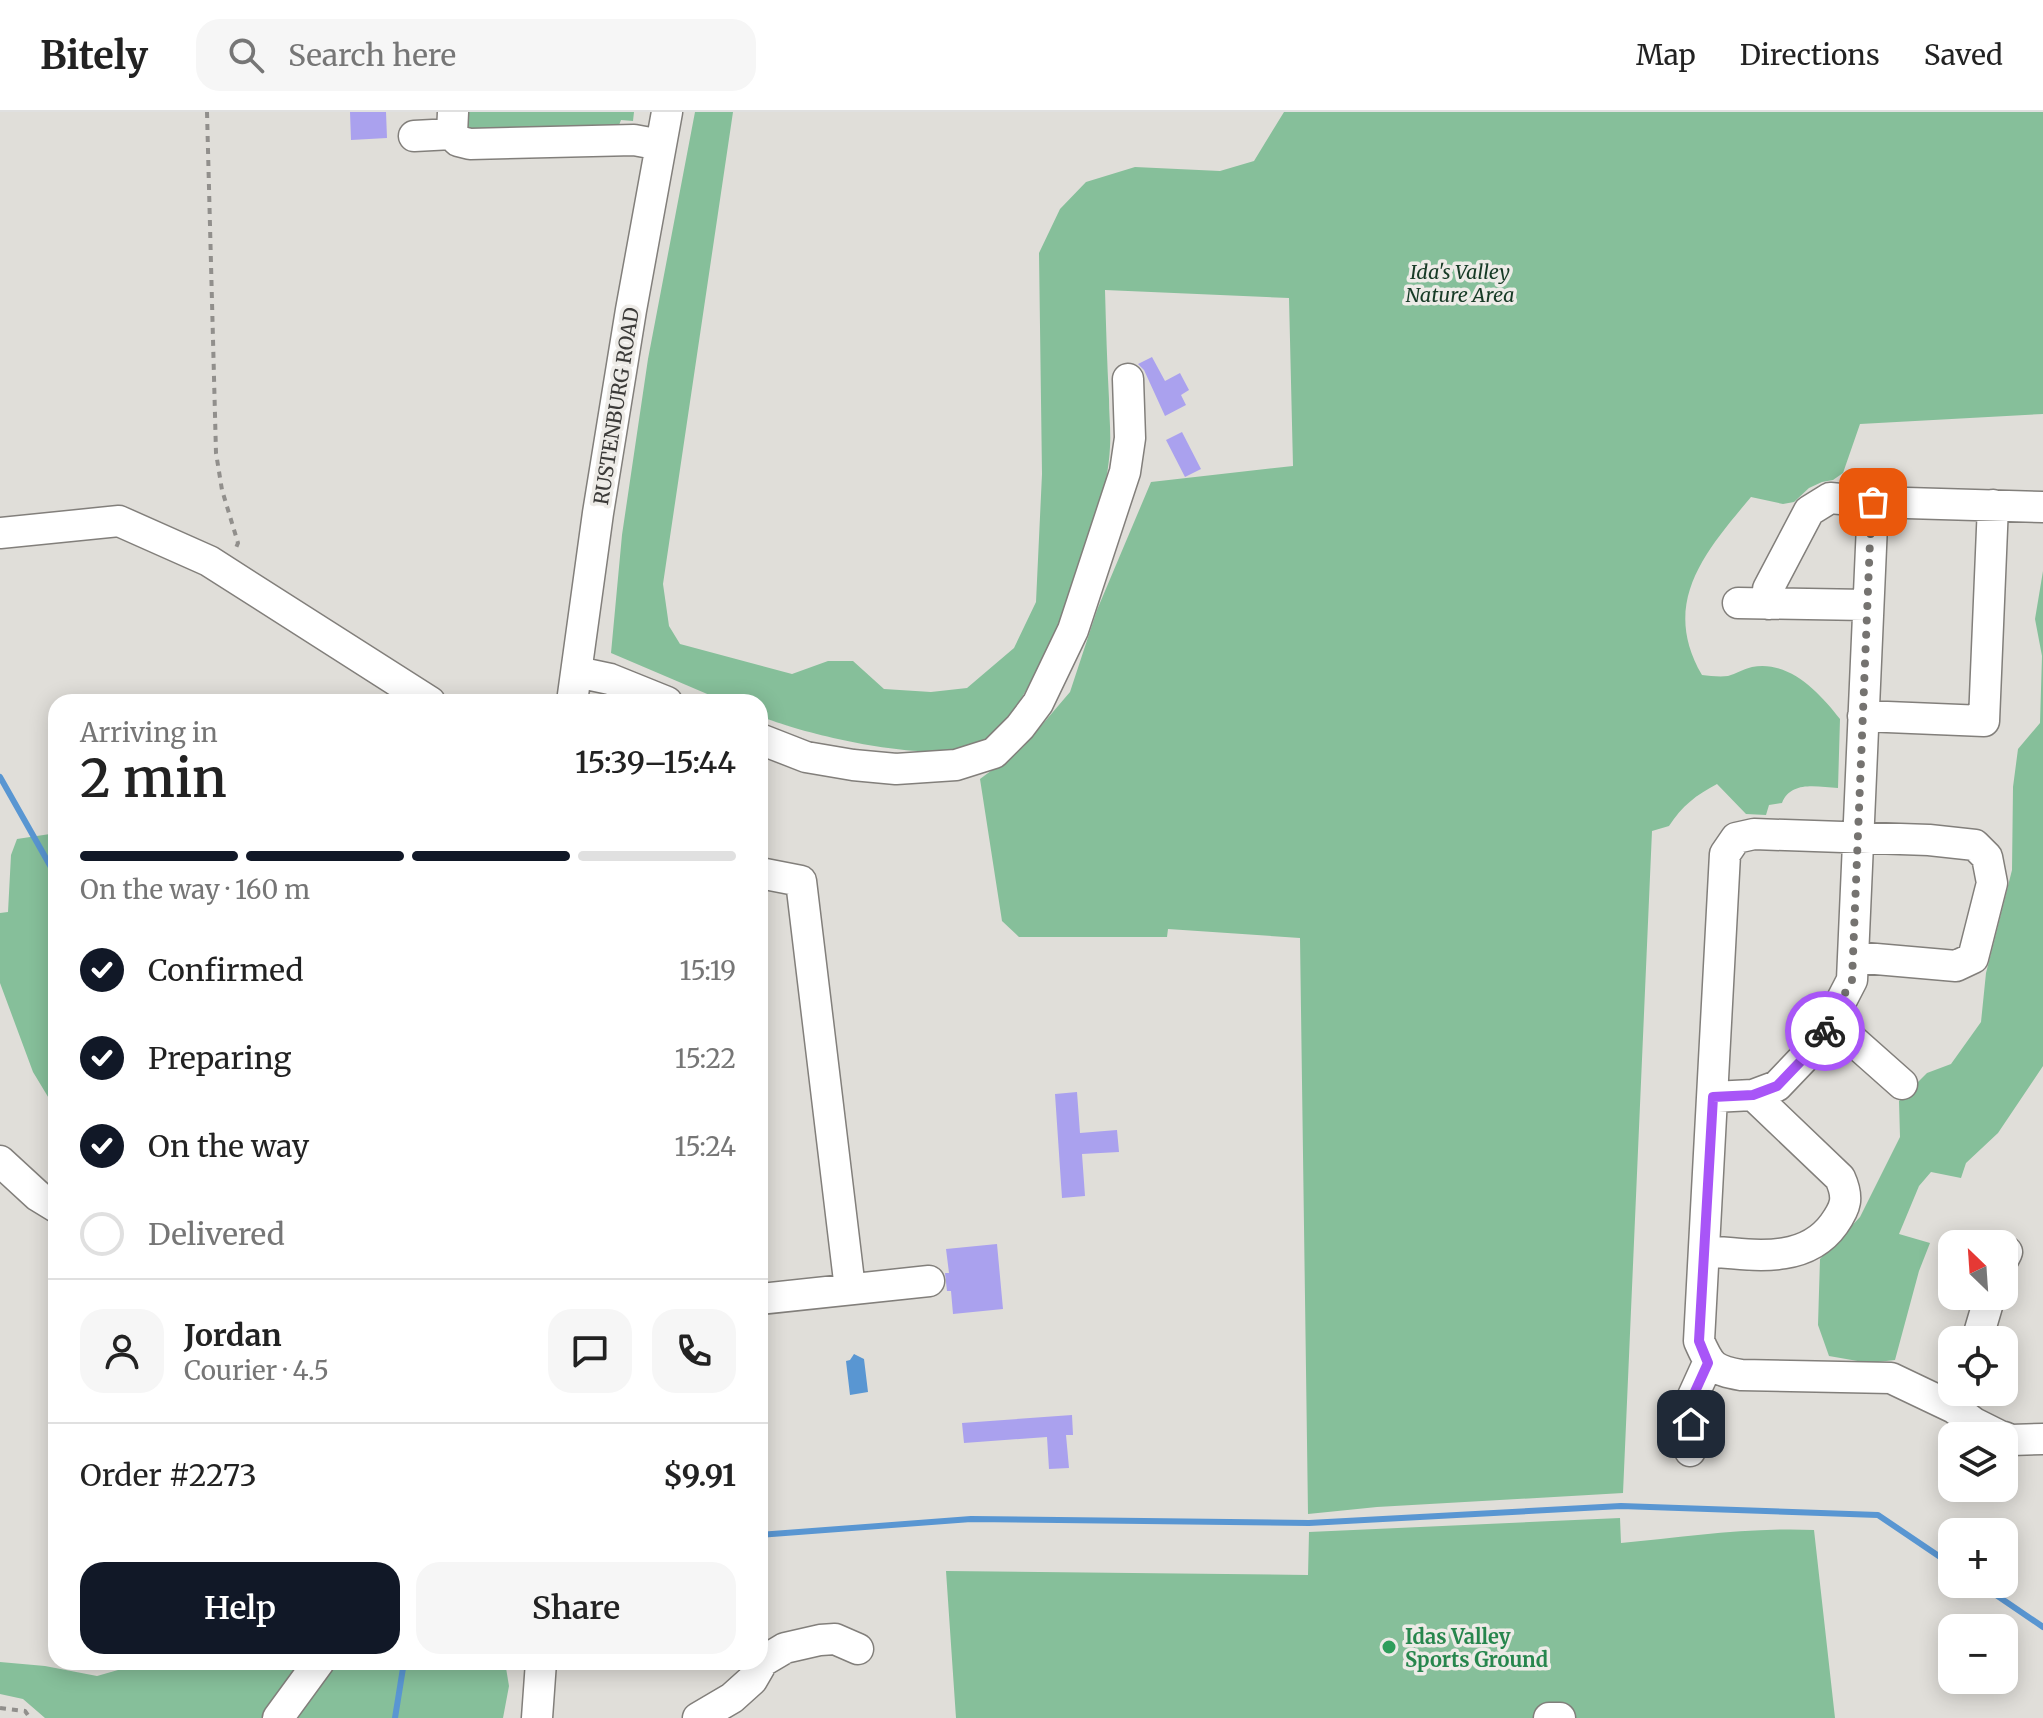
<!DOCTYPE html>
<meta charset="utf-8">
<style>
body{margin:0;font-family:Merriweather,serif;background:#f6f6f6;color:#222;height:100vh;display:flex;flex-direction:column;font-size:30px;white-space:nowrap}
*{box-sizing:border-box;margin:0}
p{font-size:26px;color:#767676}
.icon{flex:none;width:44px;height:44px;fill:none;stroke:currentColor;stroke-width:2;stroke-linecap:round;stroke-linejoin:round}
.map{position:relative;flex:1;overflow:hidden}
.details{position:absolute;left:48px;top:582px;width:720px;height:976px;display:flex;flex-direction:column;background:#fff;border-radius:24px;box-shadow:0 4px 20px #0003}
.details>*{flex:none}
.needle{width:52px;rotate:335deg}
.buttons{position:absolute;left:1938px;top:1118px;display:grid;gap:16px}
.buttons a{display:grid;place-items:center;width:80px;height:80px;border-radius:16px;background:#fff;box-shadow:0 4px 20px #0003;font-size:40px}
.pin{position:absolute;display:grid;place-items:center;width:68px;height:68px;color:#fff;margin:-34px;border-radius:16px;box-shadow:0 4px 12px #0006}
.courier{position:absolute;display:grid;place-items:center;width:80px;height:80px;margin:-40px;border:6px solid #a855f7;border-radius:50%;background:#fff;color:#222;box-shadow:0 2px 10px #0007}
.summary em{font-style:normal;font-weight:600}
.summary div{display:flex;flex-direction:column-reverse}
.summary{display:flex;align-items:center;justify-content:space-between;height:136px;padding:0 32px}
h1{font-size:52px;font-weight:600;line-height:60px}
.bar{display:grid;grid-template-columns:repeat(4,1fr);gap:12px 8px;align-content:center;height:96px;padding:0 32px}
.bar i{height:10px;border-radius:6px;background:#e0e0e0}
.bar .active{background:#111827}
.bar p{grid-column:span 4}
.line{display:flex;align-items:center;gap:20px;padding:0 32px;border-top:2px solid #e0e0e0}
.line div{flex:1}
.round{display:grid;place-items:center;flex:none;width:84px;height:84px;border-radius:24px;background:#f6f6f6}
ol{padding:0 32px;list-style:none}
li{display:flex;align-items:center;gap:24px;height:88px}
li p{margin-inline-start:auto}
li .icon{padding:8px;border-radius:50%;background:#111827;color:#fff;stroke-width:4}
li:last-child{color:#767676}
li i{width:44px;height:44px;border:4px solid #e0e0e0;border-radius:50%}
.action{display:flex;gap:16px;margin-top:auto;padding:16px 32px}
.action a{flex:1;height:92px;border-radius:24px;background:#111827;color:#fff;font-size:32px;font-weight:600;line-height:92px;text-align:center}
.action a+a{background:#f6f6f6;color:#222}
header{display:flex;align-items:center;gap:48px;box-sizing:border-box;height:112px;padding:0 40px;background:#fff;border-bottom:2px solid #e0e0e0}
header strong{font-size:38px}
nav{display:flex;gap:44px;margin-inline-start:auto;font-size:28px}
.search{width:560px;height:72px;background:#f6f6f6;display:flex;align-items:center;gap:20px;box-sizing:border-box;padding:0 28px;border-radius:24px;color:#767676;font-size:30px}
.map>svg:first-child{display:block}
</style>
<header>
<strong>Bitely</strong>
<div class="search"><svg class="icon" aria-label="search" viewBox="0 0 24 24"><circle cx="10" cy="10" r="6"/><path d="M15 15l6 6"/></svg>Search here</div>
<nav><a>Map</a><a>Directions</a><a>Saved</a></nav>
</header>
<div class="map">
<svg width="2043" height="1606" viewBox="0 0 2043 1606">
<rect width="100%" height="100%" fill="#e0ded9"/>
<path fill="#86bf9a" d="M460,0H634L633,9L621,8L616,21L483,24L468,16Z
M695,0H733L663,472L669,514L680,532L792,562L828,549H853L884,577L931,580L967,576L1014,536L1036,490L1042,362L1039,141L1060,97L1086,70L1135,55L1220,59L1254,49L1284,0H2043V302L1860,312L1843,361L1833,368L1822,370L1809,376L1794,390L1783,392L1751,385C1705,440 1660,491 1702,563C1710,564 1720,565 1728,564C1736,562 1743,557 1752,555C1789,548 1819,580 1840,607L1838,676C1818,675 1791,668 1782,691L1769,693L1766,703L1746,702L1717,672C1696,683 1682,694 1669,714L1652,719L1623,1381L1377,1395L1308,1402L1300,826L1168,817L1167,825H1019L1002,809L980,667L1023,635L1070,580L1097,498L1151,370L1293,354L1289,186L1105,178C1106,214 1107,251 1109,287C1109,303 1111,319 1110,335C1109,356 1104,381 1099,401C1086,450 1028,600 989,628C949,658 804,623 760,604V590H726L611,541L622,423L648,247Z
M2043,459V954L1998,1021L1966,1051L1961,1066L1931,1060L1919,1074L1899,1122L1930,1131L1919,1159L1895,1248L1869,1251L1829,1244L1818,1213L1820,1147L1860,1105L1900,1025L1899,989L1927,961L1951,952L1981,910L1986,861L2012,758L2013,675L2018,637L2040,611L2042,544L2035,507Z
M50,722L56,728V998L33,960L0,871V801L8,800L11,743L17,727Z
M1620,1406L1621,1431C1685,1425 1750,1415 1814,1418L1835,1606H956L946,1459L1308,1463L1309,1420Z
M0,1550L45,1554L97,1564L118,1558L129,1550H505L509,1574L503,1606H45L23,1587L0,1582Z"/>
<path fill="#5996d2" d="M854,1242L864,1247L868,1280L850,1283L846,1249L850,1248Z"/>
<g fill="none" stroke-linecap="round" stroke-linejoin="round">
<path stroke="#5996d2" stroke-width="6" d="M0,665L56,764
M760,1423L971,1407L1309,1411L1621,1394L1878,1403L1952,1453
M1980,1472L2043,1515
M395,1606L404,1550"/>
</g>
<path fill="#aaa1ee" d="M350,0H386L387,26L351,28Z
M1152,245L1165,269L1180,261L1189,278L1181,283L1186,293L1165,304L1144,258L1138,252Z
M1182,320L1201,357L1185,365L1166,328Z
M1077,980L1080,1021L1117,1018L1119,1040L1082,1042L1085,1084L1062,1086L1055,982Z
M997,1132L1003,1197L953,1202L951,1179H947L945,1161H949L946,1137Z
M1072,1303L1073,1323H1066L1069,1356L1049,1357L1047,1325L964,1331L962,1311Z"/>
<g fill="none" stroke-linecap="round" stroke-linejoin="round">
<g stroke="#827f7b" stroke-width="33">
<path id="minor" d="M453,0L452,22L458,29L470,32L634,28L661,33
M414,24L452,22
M0,421L119,409L209,449L430,590
M1738,491L1867,493
M1769,492L1768,477L1809,399L1830,386L1873,390
M577,560L610,567L667,590
M572,590L598,401L631,198L667,0
M1863,604L1984,609L1993,393
M760,627L806,645L853,653L896,657L956,653L994,641L1020,615L1038,591L1073,518L1125,360L1130,326L1128,267
M760,761L801,769L850,1177
M1853,845L1956,854L1973,846L1992,771L1987,745L1975,733L1929,728L1754,722L1736,726L1725,742L1699,1229C1710,1254 1713,1258 1741,1263L1891,1266L1954,1296L1974,1311L2000,1324
M1831,909L1902,972
M1713,985L1753,983L1777,974L1821,928L1852,868L1873,390L2043,395
M0,1049L38,1084L56,1095
M1704,1139C1749,1142 1804,1154 1834,1112C1846,1095 1849,1086 1840,1066L1753,983
M2004,1146L2007,1140
M760,1187L929,1169
M1977,1228L1990,1184
M2004,1325L2011,1328L2043,1327
M1690,1339L1693,1284L1708,1251
M278,1606L319,1550
M537,1606L541,1550
M698,1606L732,1586L752,1568L763,1549L785,1536L820,1528L835,1527L858,1537
M1549,1606H1560"/>
</g>
<path stroke="#918f8c" stroke-width="4" stroke-dasharray="6 6" stroke-linecap="butt" d="M207,0L216,341L222,378L238,431L235,438
M0,1596L25,1599L30,1606"/>
<use href="#minor" stroke="#fff" stroke-width="30"/>
</g>
<g fill="none" stroke-linecap="round" stroke-linejoin="round">
<path stroke="#757370" stroke-width="8" stroke-dasharray="0 14.4" d="M1825,919L1852,868L1870,429L1873,390"/>
<path stroke="#a855f7" stroke-width="10" d="M1691,1312L1693,1284L1708,1251L1699,1229L1713,985L1753,983L1777,974L1821,928L1825,919"/>
</g>
<circle fill="#2e9e5b" stroke="#edebe7" stroke-width="3" cx="1389" cy="1535" r="8"/>
<g text-anchor="middle" dominant-baseline="central" stroke-width="7" stroke-linejoin="round" paint-order="stroke">
<g font-size="20" font-style="italic" fill="#173b26" stroke="#edebe7">
<text x="1460" y="159">Ida's Valley<tspan x="1460" dy="23">Nature Area</tspan></text>
</g>
<g font-size="20" fill="#3b3a38" stroke="#edebe7">
<text transform="translate(616 294) rotate(-81)">RUSTENBURG ROAD</text>
</g>
<g font-size="20" font-weight="bold" fill="#27864d" stroke="#edebe7" text-anchor="start">
<text x="1405" y="1524">Idas Valley<tspan x="1405" dy="23">Sports Ground</tspan></text>
</g>
</g>
</svg>
<div class="buttons">
<a><svg class="needle" viewBox="-14 -14 28 28"><path d="M0-13l5 13h-10z" fill="#e53935"/><path d="M0 13l5-13h-10z" fill="#767676"/></svg></a>
<a><svg class="icon" aria-label="locate" viewBox="0 0 24 24"><circle cx="12" cy="12" r="6"/><path d="M12 2v4M12 18v4M2 12h4M18 12h4"/></svg></a>
<a><svg class="icon" aria-label="layers" viewBox="0 0 24 24"><path d="M12 4l9 5-9 5-9-5zM3 14l9 5 9-5"/></svg></a>
<a>+</a>
<a>−</a>
</div>
<div class="pin" style="left:1873px;top:390px;background:#ea580c"><svg class="icon" aria-label="bag" viewBox="0 0 24 24"><path d="M5 8h14l-1 12H6zM9 8a3 3 0 0 1 6 0"/></svg></div>
<div class="pin" style="left:1691px;top:1312px;background:#1f2937"><svg class="icon" aria-label="home" viewBox="0 0 24 24"><path d="M3 11l9-7 9 7M6 9v11h12V9"/></svg></div>
<div class="courier" style="left:1825px;top:919px"><svg class="icon" aria-label="bike" viewBox="0 0 24 24"><circle cx="6" cy="16" r="4"/><circle cx="18" cy="16" r="4"/><path d="M6 16l4-8h5l3 8M10 8l3 8H6M13 5h3"/></svg></div>
<section class="details">
<div class="summary"><div><h1>2 min</h1><p>Arriving in</p></div><em>15:39–15:44</em></div>
<div class="bar"><i class="active"></i><i class="active"></i><i class="active"></i><i></i><p>On the way · 160 m</p></div>
<ol>
<li><svg class="icon" aria-label="check" viewBox="0 0 24 24"><path d="M5 12l5 5 9-10"/></svg>Confirmed<p>15:19</p></li>
<li><svg class="icon" aria-label="check" viewBox="0 0 24 24"><path d="M5 12l5 5 9-10"/></svg>Preparing<p>15:22</p></li>
<li><svg class="icon" aria-label="check" viewBox="0 0 24 24"><path d="M5 12l5 5 9-10"/></svg>On the way<p>15:24</p></li>
<li><i></i>Delivered</li>
</ol>
<div class="line" style="height:144px"><a class="round"><svg class="icon" aria-label="person" viewBox="0 0 24 24"><circle cx="12" cy="8" r="4"/><path d="M4 21q1-7 8-7t8 7"/></svg></a><div><b>Jordan</b><p>Courier · 4.5</p></div><a class="round"><svg class="icon" aria-label="chat" viewBox="0 0 24 24"><path d="M4 5h16v11H9l-5 4z"/></svg></a><a class="round"><svg class="icon" aria-label="phone" viewBox="0 0 24 24"><path d="M5 4h4l2 5-3 2q2 4 5 5l2-3 5 2v4C11 20 4 13 5 4z"/></svg></a></div>
<div class="line" style="height:104px"><div>Order #2273</div><b>$9.91</b></div>
<div class="action"><a>Help</a><a>Share</a></div>
</section>
</div>
